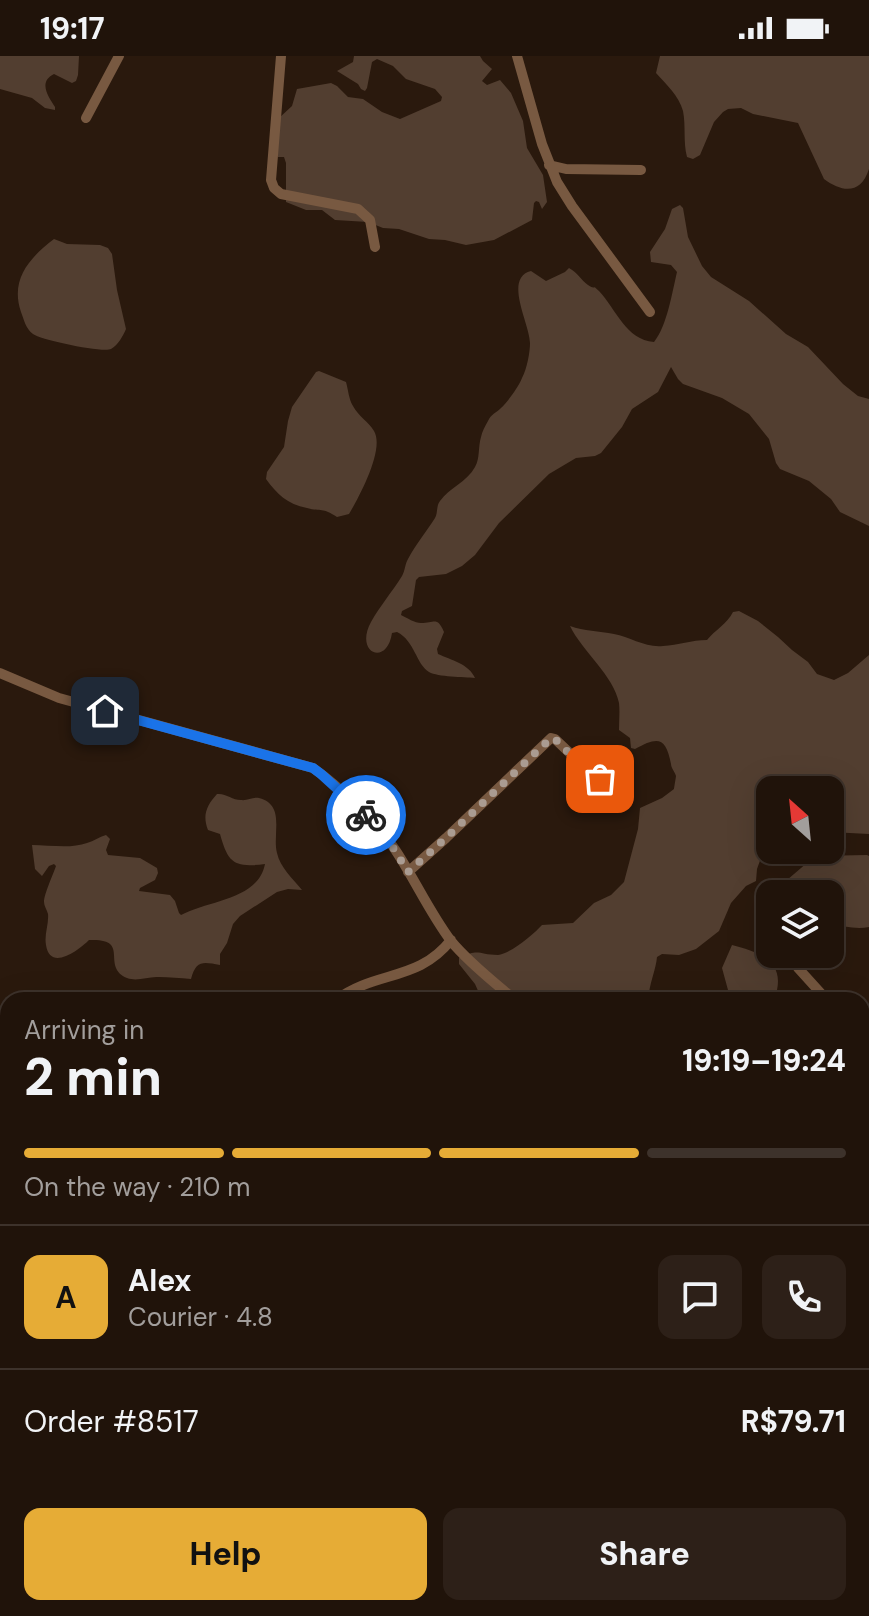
<!DOCTYPE html>
<meta charset="utf-8">
<style>
body{margin:0;font-family:"DM Sans",sans-serif;background:#2d2018;color:#f1f3f6;height:100vh;display:flex;flex-direction:column;font-size:30px;white-space:nowrap}
*{box-sizing:border-box;margin:0}
p{font-size:26px;color:#a29e9c}
.icon{flex:none;width:44px;height:44px;fill:none;stroke:currentColor;stroke-width:2;stroke-linecap:round;stroke-linejoin:round}
.map{position:relative;flex:1;overflow:hidden}
.sheet{position:absolute;left:0px;top:936px;width:870px;height:624px;display:flex;flex-direction:column;background:#20130a;border-radius:24px 24px 0 0;box-shadow:0 8px 32px #0002,0 0 0 2px #3d322b}
.sheet>*{flex:none}
.needle{width:52px;rotate:333deg}
.tools{position:absolute;left:756px;top:720px;display:grid;gap:16px}
.tools a{display:grid;place-items:center;width:88px;height:88px;border-radius:16px;background:#20130a;box-shadow:0 8px 32px #0002,0 0 0 2px #3d322b;font-size:40px}
.pin{position:absolute;display:grid;place-items:center;width:68px;height:68px;color:#fff;margin:-34px;border-radius:16px;box-shadow:0 4px 12px #0006}
.courier{position:absolute;display:grid;place-items:center;width:80px;height:80px;margin:-40px;border:6px solid #1a73e8;border-radius:50%;background:#fff;color:#222;box-shadow:0 2px 10px #0007}
.head em{font-style:normal;font-weight:800}
.head div{display:flex;flex-direction:column-reverse}
.head{display:flex;align-items:center;justify-content:space-between;height:136px;padding:0 24px}
h1{font-size:52px;font-weight:800;line-height:60px}
.bar{display:grid;grid-template-columns:repeat(4,1fr);gap:12px 8px;align-content:center;height:96px;padding:0 24px}
.bar i{height:10px;border-radius:6px;background:#3d322b}
.bar .current{background:#e6ac36}
.bar p{grid-column:span 4}
.line{display:flex;align-items:center;gap:20px;padding:0 24px;border-top:2px solid #3d322b}
.line div{flex:1}
.round{display:grid;place-items:center;flex:none;width:84px;height:84px;border-radius:16px;background:#2d2018}
.primary-button{display:flex;gap:16px;margin-top:auto;padding:16px 24px}
.primary-button a{flex:1;height:92px;border-radius:16px;background:#e6ac36;color:#111;font-size:32px;font-weight:800;line-height:92px;text-align:center}
.primary-button a+a{background:#2d2018;color:#f1f3f6}
.status{display:flex;justify-content:space-between;align-items:center;height:56px;padding:0 40px;background:#20130a;direction:ltr}
.status svg{height:22px;fill:currentColor}
.map>svg:first-child{display:block}
</style>
<div class="status"><b>19:17</b><svg viewBox="0 0 49 12"><path d="M0 12V9h3v3zM5 12V6h3v6zM10 12V3h3v9zM15 12V0h3v12zM26 1h20v11H26zM47 4h2v5h-2z"/></svg></div>
<div class="map">
<svg width="869" height="1560" viewBox="0 0 869 1560">
<rect width="100%" height="100%" fill="#2a190d"/>
<path fill="#523e30" d="M0,0H79L78,19L76,25L72,27L54,18C38,26 48,40 55,51V54L45,52L32,42L0,33Z
M354,0H480L483,5L492,13L482,25L487,29L500,24L511,37L523,65L527,92L543,119L547,146L542,153L539,146L536,145L534,147L532,164L494,184L466,189L445,184L429,183L399,173L383,172L368,166L335,164L322,154H306L286,146V107L284,101H278L275,93L279,62L292,50L297,33L331,27L337,30L348,41L363,43L382,56L400,63L441,45L442,41L435,33L406,23L393,10L377,3L372,6L367,32L365,35L361,33L358,28L337,15L353,6Z
M660,0H869V113C861,138 843,137 824,123L798,67L753,58L741,52L728,53L723,56L714,66L700,99L693,103L687,101C683,86 686,70 683,55C679,40 666,28 656,17Z
M680,149L683,152L688,181L702,210L711,221L749,245L786,278L808,291L843,328L858,340L869,343V470L840,456L831,443L809,425L780,413L776,407L769,383L749,358L722,342L683,328L678,323L671,311L658,336L632,353L622,371L601,397L595,400L576,402L549,418L499,467L475,499L462,510L446,518L419,521L416,524L412,550L402,555L401,559C407,562 415,567 421,567C435,567 437,560 444,576L437,593L438,598C451,604 469,608 475,622C464,621 438,621 429,616C416,608 415,585 397,576L392,577C387,611 354,597 371,566C380,550 392,536 402,520C405,515 405,508 408,503C416,488 426,476 435,462C438,457 436,450 440,445C449,432 467,426 475,411C480,403 478,391 481,381C482,376 485,370 488,365C491,358 496,357 501,352C508,345 518,332 522,322C527,313 530,296 530,287C530,268 503,222 531,215L546,225L565,216L569,212C578,217 581,224 588,229C597,235 591,227 599,235C616,253 626,284 654,286C667,270 672,237 677,216L671,209L651,206L650,196L665,173L672,153Z
M54,183L67,188L100,189L108,192L112,198L117,234L126,273C123,280 118,289 111,293C103,297 41,284 33,278C26,273 24,264 21,256C10,224 29,202 54,183Z
M319,315L346,326C348,333 349,344 353,350C358,360 369,366 374,375C385,393 359,441 349,458L337,461C322,451 322,456 307,452C287,448 277,438 266,423L267,416L284,391L288,365L292,351L316,316Z
M739,555L758,565L778,581L792,594L808,606L817,618L834,624L848,617L869,599V778L830,776V734H770L771,794L762,799L757,813L756,825L746,830L731,847L719,875L696,893L679,899L662,898L657,901C656,914 647,934 649,944H476L479,937L475,928L459,908V902C480,892 478,899 498,899C510,898 534,878 542,869L573,867L594,847L611,839L624,826L638,773L640,752L662,742L674,733C674,732 676,721 676,720C675,716 671,712 671,708C666,681 658,680 635,693L631,692L630,682L619,674C619,665 620,656 619,647C614,620 582,595 570,570C584,575 599,575 614,578C630,581 646,592 663,590C678,589 692,584 707,584C715,574 727,568 733,556Z
M217,738C226,737 232,744 241,744C247,745 253,741 259,742C286,749 272,778 277,797C280,811 293,823 302,834L288,833L277,836L240,860L233,868L227,887L220,898V909C203,906 196,904 191,923C180,922 169,921 159,921C148,920 138,926 127,922C100,910 132,882 89,884C79,894 50,916 46,889C44,879 49,868 48,858C47,854 44,850 44,846C44,838 53,819 56,810L54,808L49,810L42,820L35,813L32,789C49,789 71,793 87,787C94,785 99,781 106,779L110,783L106,794L108,799L140,802L157,812L158,817L155,824L140,832L139,835L170,839L175,845L179,857L181,859C209,844 258,844 265,808C234,812 228,807 220,778L208,774C202,759 207,749 217,738Z
M867,799L869,800V871C856,874 843,870 830,867V838H779L780,830L815,800Z
M732,889C763,897 788,907 774,944H713L728,934L722,912Z
M0,1079L8,1088V1149L0,1152Z
M862,1424L869,1427V1528C864,1504 860,1483 866,1460L862,1458Z
M169,1552H246L243,1560H173Z
M288,1552H336L340,1556L356,1560H284Z
M392,1552H527L525,1560H361Z"/>
<g fill="none" stroke-linecap="round" stroke-linejoin="round">
<path stroke="#785941" stroke-width="10" d="M281,0L271,124L274,132L281,138L358,153L370,164L375,191
M517,0L542,88L557,126L572,150L650,256
M86,62L119,0
M549,109L566,113L641,114
M0,617L59,642L313,712C339,730 379,769 396,795C415,824 430,857 451,885C468,906 495,927 515,944
M408,816L446,782L551,682L555,683L597,723L603,722L619,710
M798,912L827,944
M336,944C376,914 418,926 451,884
M862,983L869,990
M862,1148L869,1155
M862,1268L869,1261
M0,1480L8,1475
M592,1552V1560"/>
</g>
<g fill="none" stroke-linecap="round" stroke-linejoin="round">
<path stroke="#aa9c92" stroke-width="8" stroke-dasharray="0 14.4" d="M366,759L389,785L408,816L446,782L551,682L555,683L592,720L600,723"/>
<path stroke="#1a73e8" stroke-width="10" d="M105,655L313,712L321,718L366,759"/>
</g>
</svg>
<div class="tools">
<a><svg class="needle" viewBox="-14 -14 28 28"><path d="M0-13l5 13h-10z" fill="#e53935"/><path d="M0 13l5-13h-10z" fill="#a29e9c"/></svg></a>
<a><svg class="icon" aria-label="layers" viewBox="0 0 24 24"><path d="M12 4l9 5-9 5-9-5zM3 14l9 5 9-5"/></svg></a>
</div>
<div class="pin" style="left:600px;top:723px;background:#ea580c"><svg class="icon" aria-label="bag" viewBox="0 0 24 24"><path d="M5 8h14l-1 12H6zM9 8a3 3 0 0 1 6 0"/></svg></div>
<div class="pin" style="left:105px;top:655px;background:#1f2937"><svg class="icon" aria-label="home" viewBox="0 0 24 24"><path d="M3 11l9-7 9 7M6 9v11h12V9"/></svg></div>
<div class="courier" style="left:366px;top:759px"><svg class="icon" aria-label="bike" viewBox="0 0 24 24"><circle cx="6" cy="16" r="4"/><circle cx="18" cy="16" r="4"/><path d="M6 16l4-8h5l3 8M10 8l3 8H6M13 5h3"/></svg></div>
<section class="sheet">
<div class="head"><div><h1>2 min</h1><p>Arriving in</p></div><em>19:19–19:24</em></div>
<div class="bar"><i class="current"></i><i class="current"></i><i class="current"></i><i></i><p>On the way · 210 m</p></div>
<div class="line" style="height:144px"><b class="round" style="background:#e6ac36;color:#111">A</b><div><b>Alex</b><p>Courier · 4.8</p></div><a class="round"><svg class="icon" aria-label="chat" viewBox="0 0 24 24"><path d="M4 5h16v11H9l-5 4z"/></svg></a><a class="round"><svg class="icon" aria-label="phone" viewBox="0 0 24 24"><path d="M5 4h4l2 5-3 2q2 4 5 5l2-3 5 2v4C11 20 4 13 5 4z"/></svg></a></div>
<div class="line" style="height:104px"><div>Order #8517</div><b>R$79.71</b></div>
<div class="primary-button"><a>Help</a><a>Share</a></div>
</section>
</div>
